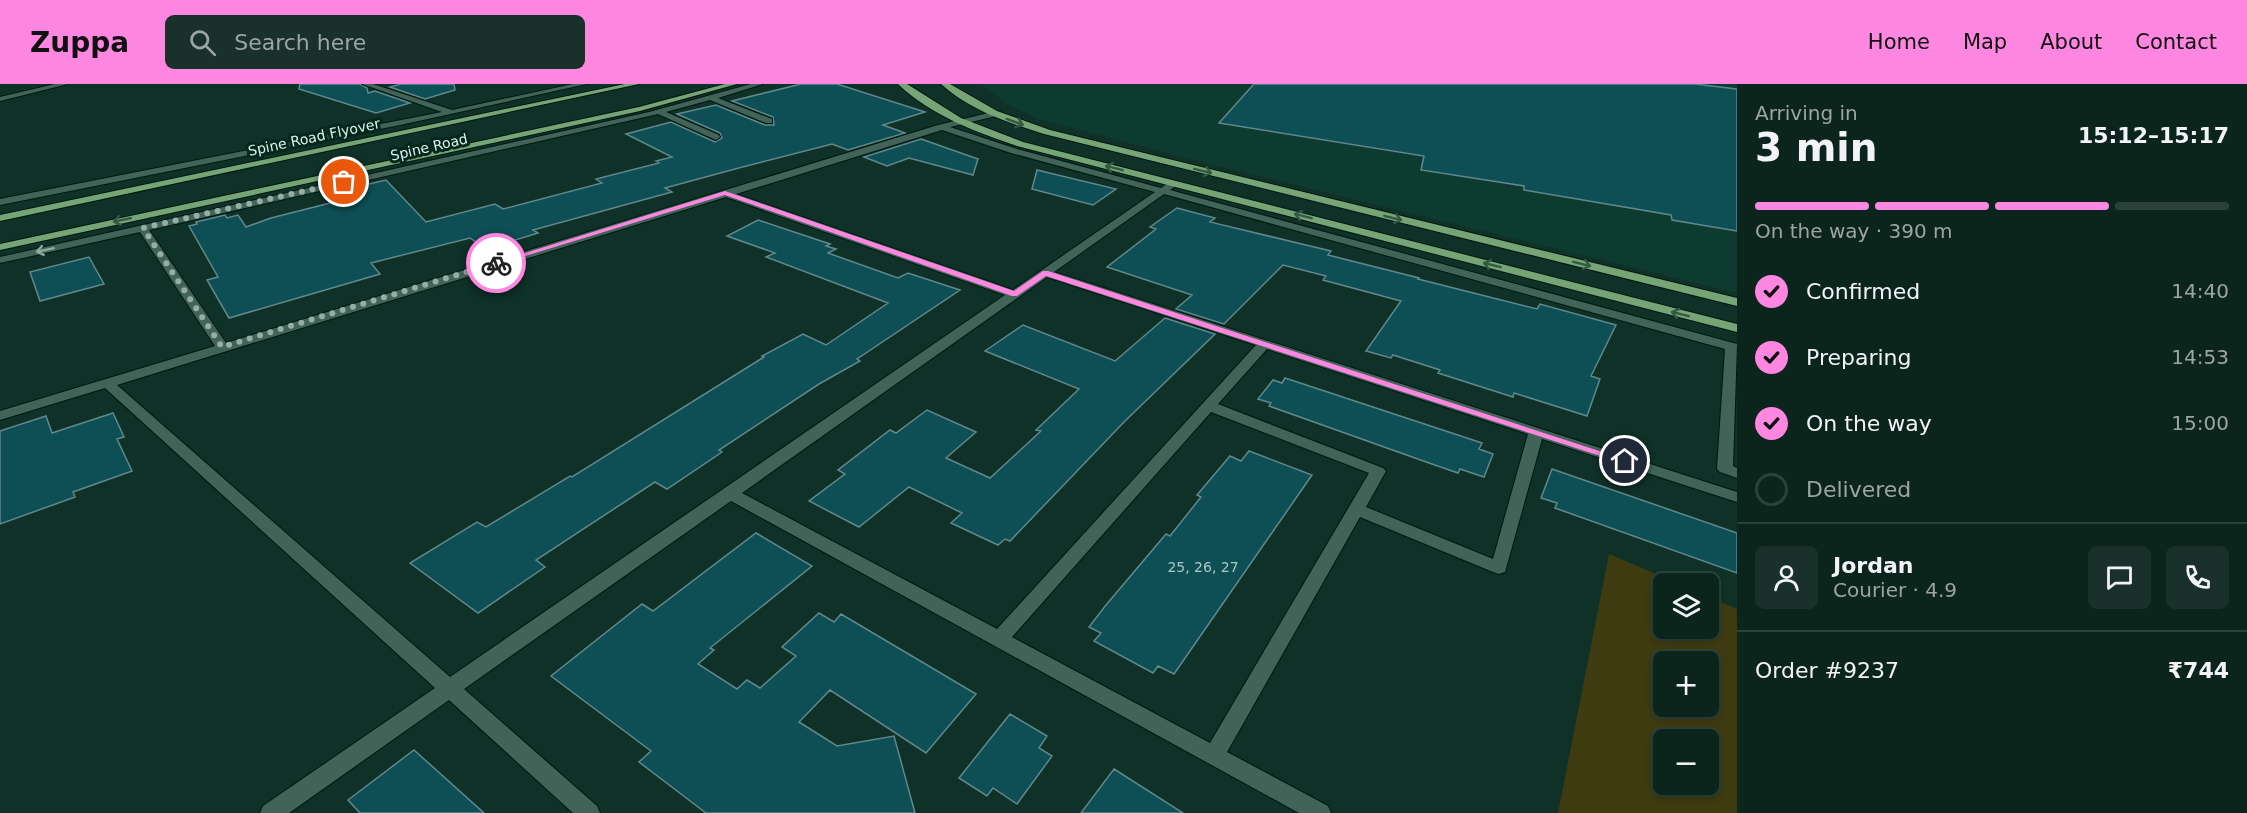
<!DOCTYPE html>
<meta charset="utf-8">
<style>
body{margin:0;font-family:"DejaVu Sans",sans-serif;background:#19312a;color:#f1f3f6;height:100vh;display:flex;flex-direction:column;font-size:22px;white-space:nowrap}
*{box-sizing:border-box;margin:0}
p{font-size:20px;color:#9aa5a4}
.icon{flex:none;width:33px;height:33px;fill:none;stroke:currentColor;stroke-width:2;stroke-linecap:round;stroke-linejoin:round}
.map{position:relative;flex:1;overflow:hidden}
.panel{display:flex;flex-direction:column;background:#0b251d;width:510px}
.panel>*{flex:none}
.controls{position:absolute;left:1653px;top:489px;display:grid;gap:12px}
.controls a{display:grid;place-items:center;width:66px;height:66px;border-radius:9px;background:#0b251d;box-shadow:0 3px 9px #0003,0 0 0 2px #2b423b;font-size:30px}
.pin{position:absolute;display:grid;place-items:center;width:51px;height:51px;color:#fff;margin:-26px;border:3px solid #fff;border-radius:50%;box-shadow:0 2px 6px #0007}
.courier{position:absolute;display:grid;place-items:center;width:60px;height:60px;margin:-30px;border:4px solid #fd86e1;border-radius:50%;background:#fff;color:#222;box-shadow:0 2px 8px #0007}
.overview em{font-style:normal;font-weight:800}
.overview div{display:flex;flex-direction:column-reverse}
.overview{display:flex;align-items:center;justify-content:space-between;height:102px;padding:0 18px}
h1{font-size:39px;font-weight:800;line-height:45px}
.bar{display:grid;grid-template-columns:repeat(4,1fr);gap:9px 6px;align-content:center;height:72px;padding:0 18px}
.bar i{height:8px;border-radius:4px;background:#2b423b}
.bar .active{background:#fd86e1}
.bar p{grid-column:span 4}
.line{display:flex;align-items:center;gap:15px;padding:0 18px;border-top:2px solid #2b423b}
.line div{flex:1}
.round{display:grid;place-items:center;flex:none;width:63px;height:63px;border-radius:9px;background:#19312a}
ol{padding:0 18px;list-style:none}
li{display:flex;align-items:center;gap:18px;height:66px}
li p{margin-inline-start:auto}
li .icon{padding:6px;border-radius:50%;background:#fd86e1;color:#111;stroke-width:4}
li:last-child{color:#9aa5a4}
li i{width:33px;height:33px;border:3px solid #2b423b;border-radius:50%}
header{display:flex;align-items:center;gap:36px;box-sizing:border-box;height:84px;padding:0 30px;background:#fd86e1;color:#111}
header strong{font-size:28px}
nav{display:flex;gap:33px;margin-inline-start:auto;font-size:21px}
.search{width:420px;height:54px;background:#19312a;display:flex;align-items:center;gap:15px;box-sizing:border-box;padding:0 21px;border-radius:9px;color:#9aa5a4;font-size:22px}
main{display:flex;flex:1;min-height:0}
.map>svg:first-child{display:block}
</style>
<header>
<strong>Zuppa</strong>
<div class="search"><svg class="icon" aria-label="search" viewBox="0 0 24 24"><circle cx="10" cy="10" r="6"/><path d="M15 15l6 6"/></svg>Search here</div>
<nav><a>Home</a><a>Map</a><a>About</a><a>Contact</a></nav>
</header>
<main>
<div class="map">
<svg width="1737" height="729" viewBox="0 0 1737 729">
<rect width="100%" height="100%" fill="#0f3127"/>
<path fill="#0d3b2f" d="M980,0H1737V209L1201,78L1038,35L1007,20Z"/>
<path fill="#3e3b11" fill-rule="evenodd" d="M1609,470L1677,499L1664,500V544H1708L1709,513L1737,525V729H1558ZM1664,578H1708V622H1664ZM1664,656H1708V700H1664Z"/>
<path fill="#0d4f55" stroke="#61888c" stroke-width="1.5" d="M300,0H360L367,4L368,9L375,7L410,19L376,29L299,5Z
M401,0H454L455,6L425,15L390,3Z
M801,0H837L925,28L883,41L905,49L848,66L832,60L735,85L665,104L672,108L533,146L538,149L486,165L470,154L371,179L380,190L229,234L207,196L218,193L189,142L197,140L196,138L225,131L227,134L238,131L246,143L271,134L342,116L335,108L386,96L426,138L495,120L503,125L602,99L596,95L659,79L656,77L672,73L626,50L671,38L715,58L722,54L720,49L677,30L716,21L765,41H774L773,33L732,17Z
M1254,0H1695L1737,5V147L1672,136L1671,131L1524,106V102L1421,86L1424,72L1219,39Z
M921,55L978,75L973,91L909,74L887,82L864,73Z
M1037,86L1116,105L1093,121L1032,105Z
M1177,124L1215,134L1210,138L1331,167L1328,171L1419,194L1418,195L1537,225L1540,220L1616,241L1591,292L1600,295L1587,332L1514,309L1513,313L1438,289L1440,286L1393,271L1391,274L1366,267L1401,217L1323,196L1326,192L1283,181L1224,240L1176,225L1192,211L1107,183L1156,145L1150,143Z
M758,136L830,160L826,162L836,165L828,169L898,194L908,189L960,206L857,275L860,277L819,300L719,366L722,368L667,405L655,398L536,476L545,483L478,529L410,479L477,438L486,443L570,392L572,393L764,273L762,272L803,250L826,261L888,219L766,173L775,169L727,152Z
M89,173L104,200L40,217L30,188Z
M1165,234L1215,250L1125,337L1010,457L1005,455L998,461L951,439L962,429L909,403L859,443L809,417L845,390L838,386L890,346L896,349L927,326L976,348L946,374L990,394L1041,347L1036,346L1079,305L985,267L1023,241L1115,277Z
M1285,294L1482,359L1479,365L1493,370L1484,393L1460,385L1458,389L1429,379L1269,322L1271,319L1258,315L1273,296L1282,299Z
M113,329L124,353L117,355L132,387L73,408L75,413L0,440V347L46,332L52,349Z
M1249,367L1312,391L1174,590L1158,582L1153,589L1094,557L1101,549L1089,543L1106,521L1166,450L1170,452L1201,413L1197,411L1230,372L1241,377Z
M1552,385L1737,449V489L1555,424L1557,419L1541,414Z
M756,449L812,482L710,564L714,566L698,580L737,605L747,596L760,604L796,572L782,563L819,529L834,538L841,530L976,610L926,669L830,606L799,638L837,662L894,652L915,729H706L639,678L651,667L551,592L642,520L653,527Z
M1010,630L1047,652L1039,664L1052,672L1017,720L993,704L987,712L959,694Z
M414,666L484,729H360L348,716Z
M1114,685L1183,729H1081Z"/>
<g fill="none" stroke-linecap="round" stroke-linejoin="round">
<g stroke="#011811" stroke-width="2">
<path id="minor" d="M55,0H68L0,17V13Z
M362,0H373L452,26L573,0H587L400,41L0,121V115L442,28Z
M751,0H763L718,14L772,35V39H766L710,16L666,28L719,51L720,53L716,56L658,30L149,146L226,259L938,41L993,28L997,30L996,32L950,43L1017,65L1161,104L1171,97H1177V101L1170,106L1737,260L1733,382L1737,384V394L1720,388L1717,385L1725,265L1164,110L1054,188L1737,408V418L1542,355L1505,488L1499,490L1493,488L1360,433L1227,668L1328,722L1331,729H1299L731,417L464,605L597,722L600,729H573L449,616L289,729H260L263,722L435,604L105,304L0,336V327L215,262L140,148L0,179V173L649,28ZM942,46L1011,69L1155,108L1013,206L736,110ZM726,113L1005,211L450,593L117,301ZM1047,193L1256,261L997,545L742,409ZM1267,265L1528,350L1493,475L1366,423L1386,387L1383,384L1218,320ZM1211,328L1369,389L1210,659L1012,553Z"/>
</g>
<g stroke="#011811" stroke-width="2">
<path id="major" d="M625,0H639L0,137V131Z
M725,0H737L640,27L0,166V160L639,23Z
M898,0H907L961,34L1023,58L1737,240V248L1017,62C976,48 930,31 898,0Z
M941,0H950L997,27L1050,46L1737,214V222L1044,50C1009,39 969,26 941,0Z"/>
</g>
<use href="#minor" fill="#426458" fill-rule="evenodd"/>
<use href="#major" fill="#76a475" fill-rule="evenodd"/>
</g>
<defs><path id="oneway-shaft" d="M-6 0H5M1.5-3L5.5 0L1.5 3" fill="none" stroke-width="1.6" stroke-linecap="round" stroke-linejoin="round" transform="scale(1.5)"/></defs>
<g stroke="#325941">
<use href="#oneway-shaft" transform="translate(1015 38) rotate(20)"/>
<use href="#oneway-shaft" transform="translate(1114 84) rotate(-166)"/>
<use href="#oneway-shaft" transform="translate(1203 87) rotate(14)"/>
<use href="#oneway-shaft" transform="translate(1303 132) rotate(-166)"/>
<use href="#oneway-shaft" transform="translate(1393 134) rotate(14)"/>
<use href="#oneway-shaft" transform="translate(122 136) rotate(168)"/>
<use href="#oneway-shaft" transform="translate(1582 180) rotate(14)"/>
<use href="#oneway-shaft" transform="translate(1492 181) rotate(-166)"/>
<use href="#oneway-shaft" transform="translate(1680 230) rotate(-166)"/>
</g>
<use stroke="#90aaa1" href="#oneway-shaft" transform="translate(45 166) rotate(168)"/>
<path fill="#fd86e1" d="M725,107L1014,207L1043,187H1048L1630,377L1622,379L1046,192L1017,212H1012L725,111L499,180L493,179Z"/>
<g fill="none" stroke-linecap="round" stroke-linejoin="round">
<path stroke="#96aea6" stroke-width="6" stroke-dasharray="0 10.8" d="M344,98L143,144L222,263L496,179"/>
</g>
<g text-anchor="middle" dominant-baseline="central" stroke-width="6" stroke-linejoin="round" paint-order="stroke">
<g font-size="14" fill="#def1ea" stroke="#04271e">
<text transform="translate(314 53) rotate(-12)">Spine Road Flyover</text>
<text transform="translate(429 63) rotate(-13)">Spine Road</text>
</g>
<g font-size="14" fill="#aac8c5">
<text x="1203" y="483">25, 26, 27</text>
</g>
</g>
</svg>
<div class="controls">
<a><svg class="icon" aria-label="layers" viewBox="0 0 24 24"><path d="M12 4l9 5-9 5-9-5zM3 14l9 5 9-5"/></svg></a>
<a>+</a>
<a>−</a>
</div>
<div class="pin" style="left:344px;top:98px;background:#ea580c"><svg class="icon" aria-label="bag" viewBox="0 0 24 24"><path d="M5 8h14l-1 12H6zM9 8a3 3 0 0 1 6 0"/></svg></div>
<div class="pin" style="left:1625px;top:377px;background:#1f2937"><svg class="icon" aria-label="home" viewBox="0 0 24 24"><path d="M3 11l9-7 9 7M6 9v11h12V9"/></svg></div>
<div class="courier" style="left:496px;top:179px"><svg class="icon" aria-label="bike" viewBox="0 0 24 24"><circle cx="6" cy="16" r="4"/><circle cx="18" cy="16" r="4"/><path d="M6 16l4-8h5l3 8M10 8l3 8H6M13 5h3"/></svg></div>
</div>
<section class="panel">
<div class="overview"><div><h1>3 min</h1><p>Arriving in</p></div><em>15:12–15:17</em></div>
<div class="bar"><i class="active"></i><i class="active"></i><i class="active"></i><i></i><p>On the way · 390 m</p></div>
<ol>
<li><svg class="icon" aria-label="check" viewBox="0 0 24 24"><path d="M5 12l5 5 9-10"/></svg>Confirmed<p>14:40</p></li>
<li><svg class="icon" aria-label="check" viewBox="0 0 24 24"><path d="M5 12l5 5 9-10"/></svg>Preparing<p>14:53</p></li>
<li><svg class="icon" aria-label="check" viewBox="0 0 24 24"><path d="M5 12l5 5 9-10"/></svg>On the way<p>15:00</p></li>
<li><i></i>Delivered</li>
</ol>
<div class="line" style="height:108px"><a class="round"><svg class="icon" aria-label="person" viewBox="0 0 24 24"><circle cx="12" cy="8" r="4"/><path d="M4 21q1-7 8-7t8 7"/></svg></a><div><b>Jordan</b><p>Courier · 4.9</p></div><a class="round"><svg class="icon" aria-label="chat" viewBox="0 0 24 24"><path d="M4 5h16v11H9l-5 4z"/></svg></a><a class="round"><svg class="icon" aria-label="phone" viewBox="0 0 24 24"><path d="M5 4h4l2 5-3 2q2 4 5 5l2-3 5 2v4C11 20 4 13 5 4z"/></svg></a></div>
<div class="line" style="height:78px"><div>Order #9237</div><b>₹744</b></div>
</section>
</main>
